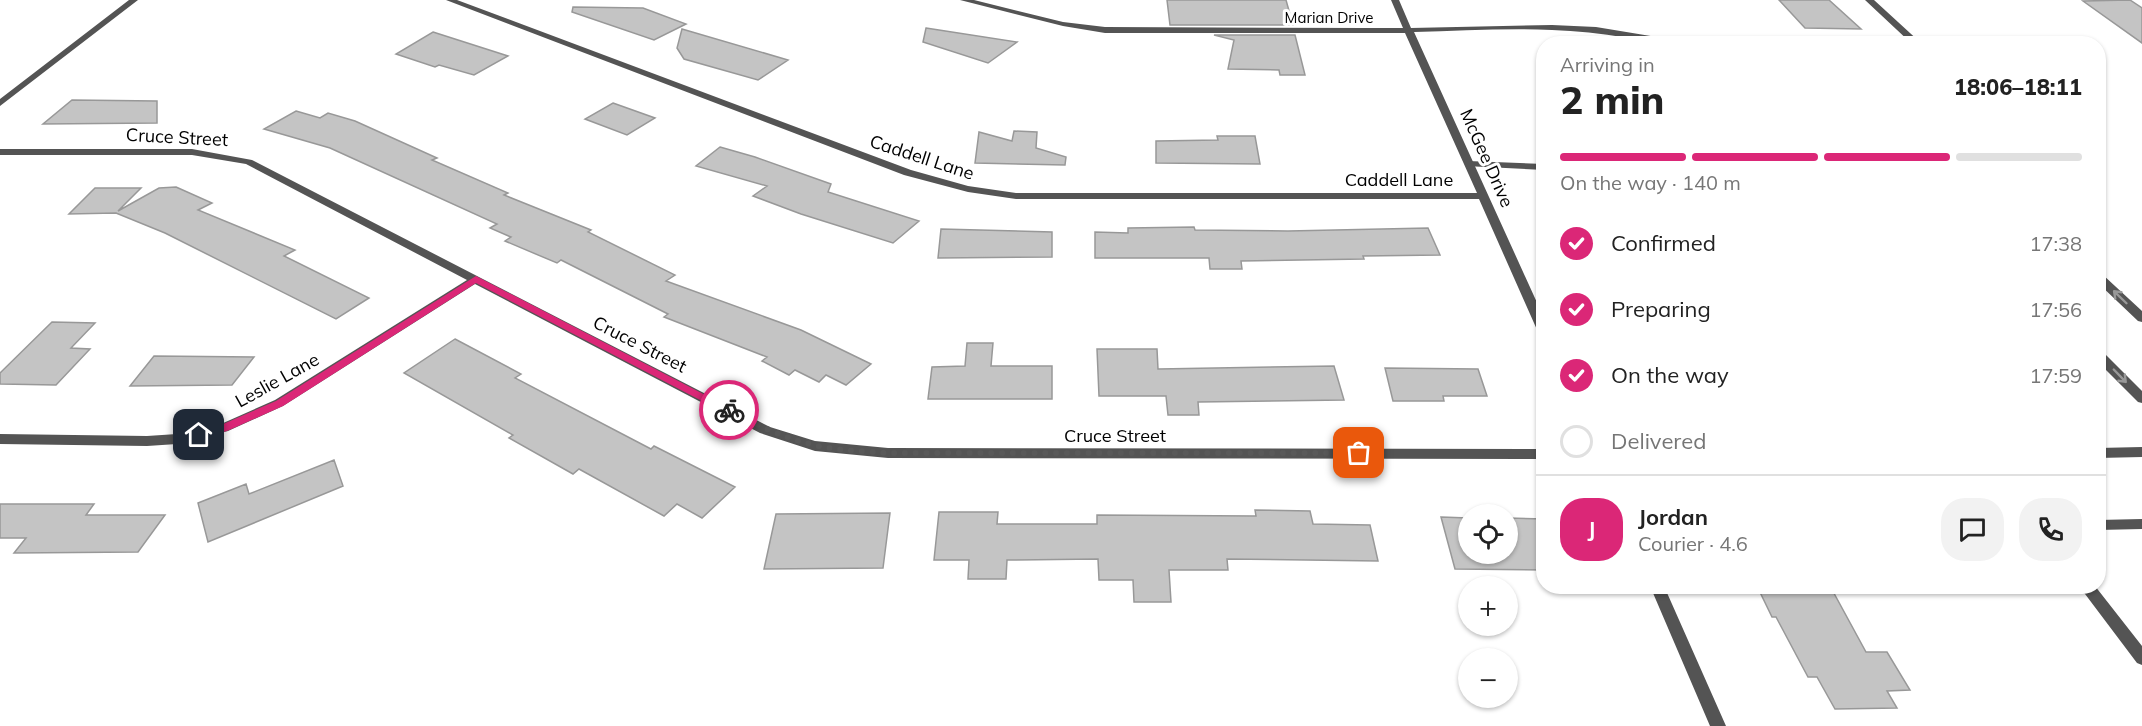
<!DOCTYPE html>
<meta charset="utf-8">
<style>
body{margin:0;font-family:Mulish,sans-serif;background:#f2f2f2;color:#222;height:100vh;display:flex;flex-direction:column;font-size:22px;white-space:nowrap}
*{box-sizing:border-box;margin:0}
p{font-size:20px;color:#767676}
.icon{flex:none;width:33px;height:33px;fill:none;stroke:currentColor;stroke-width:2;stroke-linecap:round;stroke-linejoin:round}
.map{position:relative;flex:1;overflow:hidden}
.details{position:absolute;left:1536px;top:36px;width:570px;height:558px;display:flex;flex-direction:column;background:#fff;border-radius:24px;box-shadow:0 2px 4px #0004}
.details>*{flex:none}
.buttons{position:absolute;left:1458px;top:504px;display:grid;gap:12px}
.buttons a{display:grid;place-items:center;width:60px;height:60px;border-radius:50%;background:#fff;box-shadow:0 2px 4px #0004;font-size:30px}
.pin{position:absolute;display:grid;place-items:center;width:51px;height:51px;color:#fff;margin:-26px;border-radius:12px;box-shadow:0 3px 9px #0006}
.courier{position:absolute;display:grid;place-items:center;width:60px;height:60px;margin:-30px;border:4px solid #db2777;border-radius:50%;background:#fff;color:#222;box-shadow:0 2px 8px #0007}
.overview em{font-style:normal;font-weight:800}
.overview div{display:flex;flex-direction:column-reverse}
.overview{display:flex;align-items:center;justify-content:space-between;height:102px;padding:0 24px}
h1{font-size:39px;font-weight:800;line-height:45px}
.bar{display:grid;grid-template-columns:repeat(4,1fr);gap:9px 6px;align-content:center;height:72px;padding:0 24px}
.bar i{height:8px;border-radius:4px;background:#e0e0e0}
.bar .on{background:#db2777}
.bar p{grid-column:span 4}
.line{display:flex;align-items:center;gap:15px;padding:0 24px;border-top:2px solid #e0e0e0}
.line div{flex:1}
.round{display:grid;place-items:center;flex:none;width:63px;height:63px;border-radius:24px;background:#f2f2f2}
ol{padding:0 24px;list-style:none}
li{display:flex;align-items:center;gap:18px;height:66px}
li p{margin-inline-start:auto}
li .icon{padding:6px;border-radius:50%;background:#db2777;color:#fff;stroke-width:4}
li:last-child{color:#767676}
li i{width:33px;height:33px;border:3px solid #e0e0e0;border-radius:50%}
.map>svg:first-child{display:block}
</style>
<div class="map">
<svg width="2142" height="726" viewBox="0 0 2142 726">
<rect width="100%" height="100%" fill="#fff"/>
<path fill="#c4c4c4" stroke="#989898" stroke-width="1.5" d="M1167,0H1286L1293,25H1170Z
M1779,0H1829L1861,29L1805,28Z
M2130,0L2142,8V43L2083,1Z
M573,7L643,8L686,24L654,40L572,12Z
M926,28L1017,42L988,63L923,42Z
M682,29L788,60L758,80L684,59L677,48Z
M433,32L508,56L474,75L439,65L435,67L396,54Z
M1214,35H1295L1305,75H1280L1279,70L1228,69L1234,40Z
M72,100L157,101V123L43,124Z
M613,103L655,118L627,135L585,119Z
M296,111L320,118L328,113L355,121L437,158L432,160L508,193L504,195L591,230L588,232L675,275L666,281L801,330L871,364L846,385L826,375L819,382L795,370L789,375L762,361L767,357L664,317L668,314L561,260L557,263L505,241L511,237L490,228L497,224L330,148L264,129Z
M1014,131L1037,132L1036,148L1066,157L1065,165L975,163L979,132L1012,141Z
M1217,136H1255L1260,164L1156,163V141L1218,140Z
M720,147L755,157L831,184L828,192L919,221L893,243L801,214L753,196L767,186L696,166Z
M176,187L212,203L198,210L295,250L284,256L369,298L336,319L165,233L116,213L69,214L95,188H141L118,211L159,188Z
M1194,227L1195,230L1288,231L1428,228L1440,255L1363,256L1364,259L1241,261L1242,269H1210L1209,258H1095V232L1128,233V228Z
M941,229L1052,232V257L938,258Z
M52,322L95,323L71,348L90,349L56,385L0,384V373Z
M455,339L521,374L515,378L651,449L654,446L735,487L702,518L677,504L664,516L579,469L573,474L509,438L513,435L404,373Z
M967,343H993L991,366H1052V399H928L932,367L965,366Z
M1097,349H1157L1158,369L1334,366L1344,400L1198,402L1199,415H1168L1166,396H1099Z
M154,356L254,357L232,385L130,386Z
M1385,368L1478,369L1487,396H1443L1444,401H1393Z
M334,460L343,486L208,542L198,503L246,484L249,494Z
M0,504H94L86,515H165L138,552L14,553L26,538H0Z
M1255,510L1310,511L1313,524L1370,525L1378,561L1227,559L1228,570H1169L1171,602H1134L1133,580H1099L1098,559L1007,560L1006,579H968L969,560H934L939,512H998L997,524H1097V515L1256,516Z
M890,513L883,568L764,569L776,514Z
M1441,517L1468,518V554H1508V518L1544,519V570L1455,569Z
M1757,586H1830L1866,652H1887L1910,690L1887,691L1897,708L1835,709L1817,677H1808L1776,617H1772Z"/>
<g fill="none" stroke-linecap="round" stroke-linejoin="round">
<path fill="#545454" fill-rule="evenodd" d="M1468,161L1544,164V170L1465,166V162Z
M2098,273L2102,274L2142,311V322L2138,321L2098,283Z
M2098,350L2102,351L2142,391V403L2138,402L2098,362Z
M2142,447V457L2098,458V448Z
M2142,519V529L2098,530V520Z
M2079,586H2095L2142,646V665L2137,663Z"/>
<path fill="#545454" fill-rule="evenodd" d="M129,0H138L0,106V99Z
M446,0H457L911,170L968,186L1016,193H1477L1405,33H1105L1063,26L960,0H974L1063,22L1105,27L1365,28H1403L1391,0H1399L1411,28L1552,25L1596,27L1699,44C1650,44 1601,31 1552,30C1506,28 1460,31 1414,32L1544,318V336L1538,332L1479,199H1016L968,192L904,175Z
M1865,0H1874L1922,44H1912Z
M0,149H192L252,160L770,427L815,441L888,448L1544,449V459L888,458L815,451L760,433L475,284L283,406L228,431L177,444L147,446L0,444V434L147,436L177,434L221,424L275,400L467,280L246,164L192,155H0Z
M1650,586H1664L1726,726H1710Z"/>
</g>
<defs><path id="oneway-shaft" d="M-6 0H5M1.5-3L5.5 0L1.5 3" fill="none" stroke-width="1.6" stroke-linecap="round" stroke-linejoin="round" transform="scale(1.5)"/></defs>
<g stroke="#989898">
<use href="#oneway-shaft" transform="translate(2120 297) rotate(-136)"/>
<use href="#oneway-shaft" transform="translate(2120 376) rotate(46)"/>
</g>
<path fill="#db2777" d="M476,276L734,410L729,414L725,413L476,283L283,406L227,431L199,439L195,438V432L221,425L276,401Z"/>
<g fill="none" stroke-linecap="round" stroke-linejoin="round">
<path stroke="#595959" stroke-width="6" stroke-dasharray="0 10.8" d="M729,410C756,425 784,438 814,445C838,451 864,451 888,453H1359"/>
</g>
<g text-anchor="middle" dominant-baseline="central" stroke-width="6" stroke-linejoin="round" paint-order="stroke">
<g font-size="15" fill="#000" stroke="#fff">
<text x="1329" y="17">Marian Drive</text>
</g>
<g font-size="18" fill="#000" stroke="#fff">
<text transform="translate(177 137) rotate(3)">Cruce Street</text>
<text transform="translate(922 157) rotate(18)">Caddell Lane</text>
<text transform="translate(1487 158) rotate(66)">McGee Drive</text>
<text x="1399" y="179">Caddell Lane</text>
<text transform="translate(640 344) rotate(27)">Cruce Street</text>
<text transform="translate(277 380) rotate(-29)">Leslie Lane</text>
<text x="1115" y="435">Cruce Street</text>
</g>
</g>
</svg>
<div class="buttons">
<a><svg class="icon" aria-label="locate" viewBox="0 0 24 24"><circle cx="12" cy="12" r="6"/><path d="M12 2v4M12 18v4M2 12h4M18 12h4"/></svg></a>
<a>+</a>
<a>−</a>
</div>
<div class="pin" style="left:1359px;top:453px;background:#ea580c"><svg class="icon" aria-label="bag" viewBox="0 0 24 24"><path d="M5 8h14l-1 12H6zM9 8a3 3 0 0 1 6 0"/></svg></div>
<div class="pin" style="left:199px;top:435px;background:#1f2937"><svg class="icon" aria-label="home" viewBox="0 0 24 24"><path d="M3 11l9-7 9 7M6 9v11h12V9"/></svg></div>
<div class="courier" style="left:729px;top:410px"><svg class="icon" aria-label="bike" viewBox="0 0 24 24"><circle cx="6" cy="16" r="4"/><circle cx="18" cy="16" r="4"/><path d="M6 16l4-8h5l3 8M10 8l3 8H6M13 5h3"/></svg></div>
<section class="details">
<div class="overview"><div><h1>2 min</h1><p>Arriving in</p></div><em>18:06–18:11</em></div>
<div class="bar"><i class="on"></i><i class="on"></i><i class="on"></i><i></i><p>On the way · 140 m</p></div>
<ol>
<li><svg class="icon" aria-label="check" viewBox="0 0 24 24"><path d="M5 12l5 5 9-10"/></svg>Confirmed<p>17:38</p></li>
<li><svg class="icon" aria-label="check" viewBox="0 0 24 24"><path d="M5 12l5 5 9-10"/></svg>Preparing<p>17:56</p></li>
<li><svg class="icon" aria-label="check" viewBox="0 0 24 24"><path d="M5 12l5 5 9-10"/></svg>On the way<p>17:59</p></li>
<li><i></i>Delivered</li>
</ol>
<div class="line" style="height:108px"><b class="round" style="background:#db2777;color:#fff">J</b><div><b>Jordan</b><p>Courier · 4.6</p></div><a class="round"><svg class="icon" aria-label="chat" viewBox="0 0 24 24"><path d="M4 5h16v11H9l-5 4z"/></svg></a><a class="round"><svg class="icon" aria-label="phone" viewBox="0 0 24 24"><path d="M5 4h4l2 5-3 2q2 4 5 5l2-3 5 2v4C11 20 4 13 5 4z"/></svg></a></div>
</section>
</div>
